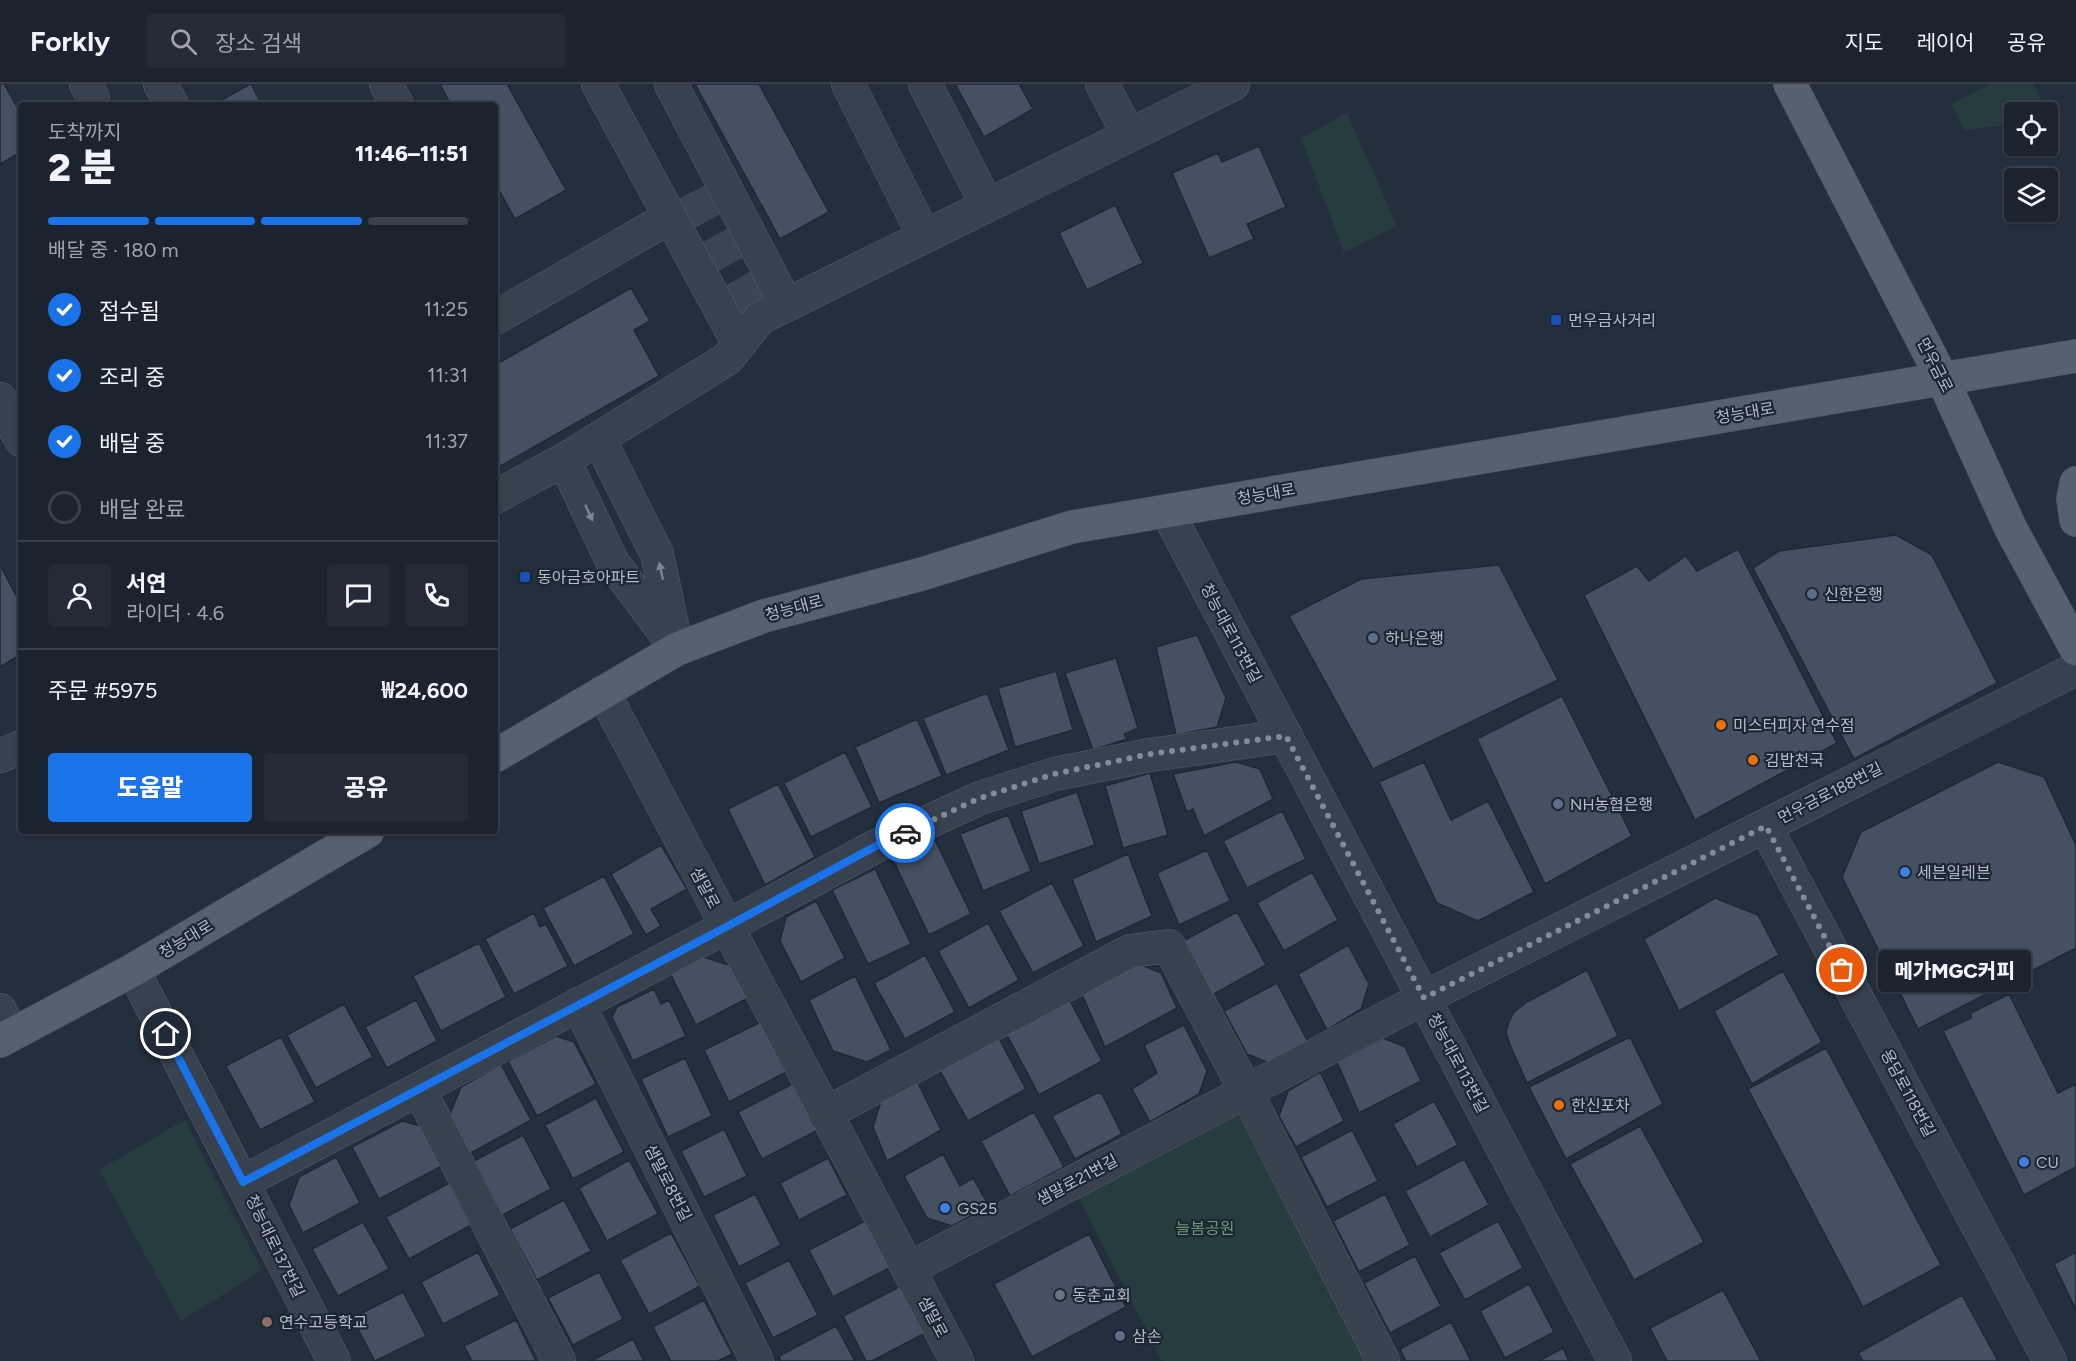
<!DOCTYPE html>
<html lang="ko">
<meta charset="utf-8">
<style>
body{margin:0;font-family:Figtree,"Noto Sans KR",sans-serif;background:#242b36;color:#f1f3f6;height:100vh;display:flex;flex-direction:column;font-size:22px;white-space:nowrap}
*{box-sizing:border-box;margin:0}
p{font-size:20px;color:#a0a4aa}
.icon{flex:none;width:33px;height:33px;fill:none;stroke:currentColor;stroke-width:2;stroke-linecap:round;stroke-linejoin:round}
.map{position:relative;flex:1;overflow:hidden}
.side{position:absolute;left:18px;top:18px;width:480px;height:732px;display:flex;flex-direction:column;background:#1b232e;border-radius:6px;box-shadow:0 2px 4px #0004,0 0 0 2px #39404a}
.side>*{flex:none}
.tools{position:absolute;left:2004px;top:18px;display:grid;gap:12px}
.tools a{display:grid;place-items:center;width:54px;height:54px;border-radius:6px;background:#1b232e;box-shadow:0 2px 4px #0004,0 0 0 2px #39404a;font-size:30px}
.pin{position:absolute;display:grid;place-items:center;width:51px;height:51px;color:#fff;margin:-26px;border:3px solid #fff;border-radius:50%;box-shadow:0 2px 6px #0007}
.courier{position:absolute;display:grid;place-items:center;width:60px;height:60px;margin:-30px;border:4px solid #1a73e8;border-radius:50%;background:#fff;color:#222;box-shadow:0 2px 8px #0007}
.bubble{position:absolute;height:42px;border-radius:6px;background:#1b232e;box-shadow:0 2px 4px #0004,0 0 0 2px #39404a;font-size:20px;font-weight:800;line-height:42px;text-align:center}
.head em{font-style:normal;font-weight:800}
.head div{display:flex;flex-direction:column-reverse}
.head{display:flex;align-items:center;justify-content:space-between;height:102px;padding:0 30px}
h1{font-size:39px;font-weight:800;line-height:45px}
.bar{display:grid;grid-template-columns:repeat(4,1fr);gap:9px 6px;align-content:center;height:72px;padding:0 30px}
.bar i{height:8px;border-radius:4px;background:#39404a}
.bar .selected{background:#1a73e8}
.bar p{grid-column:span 4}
.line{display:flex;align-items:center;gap:15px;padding:0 30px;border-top:2px solid #39404a}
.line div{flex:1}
.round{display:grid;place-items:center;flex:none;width:63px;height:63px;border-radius:6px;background:#242b36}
ol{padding:0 30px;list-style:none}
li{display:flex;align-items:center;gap:18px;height:66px}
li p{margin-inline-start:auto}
li .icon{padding:6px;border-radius:50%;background:#1a73e8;color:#fff;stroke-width:4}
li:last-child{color:#a0a4aa}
li i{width:33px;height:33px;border:3px solid #39404a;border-radius:50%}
.primary-button{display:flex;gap:12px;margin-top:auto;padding:12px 30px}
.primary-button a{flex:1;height:69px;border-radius:6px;background:#1a73e8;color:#fff;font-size:24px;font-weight:800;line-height:69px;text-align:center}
.primary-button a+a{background:#242b36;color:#f1f3f6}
header{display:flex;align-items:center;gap:36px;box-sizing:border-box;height:84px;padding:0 30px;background:#1b232e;border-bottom:2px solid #39404a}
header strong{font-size:28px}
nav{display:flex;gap:33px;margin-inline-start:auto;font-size:21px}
.search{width:420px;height:54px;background:#242b36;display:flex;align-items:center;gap:15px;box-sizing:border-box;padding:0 21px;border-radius:6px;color:#a0a4aa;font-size:22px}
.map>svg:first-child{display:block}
</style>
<header>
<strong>Forkly</strong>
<div class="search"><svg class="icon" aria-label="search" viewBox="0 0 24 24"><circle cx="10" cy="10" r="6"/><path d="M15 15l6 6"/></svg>장소 검색</div>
<nav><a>지도</a><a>레이어</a><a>공유</a></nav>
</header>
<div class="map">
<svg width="2076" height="1277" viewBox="0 0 2076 1277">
<rect width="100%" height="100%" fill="#242f3e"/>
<path fill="#263c3f" d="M1990,0H2033L2052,36L2048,37V28H2014V40L1964,46L1951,20Z
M1347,29L1397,142L1344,169L1301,54Z
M1246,1007L1383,1277H1162L1071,1099Z
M185,1036L262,1186L181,1237L99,1086Z"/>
<path fill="#455162" stroke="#1f2835" stroke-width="1.5" d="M0,0H4L21,30V68L0,80Z
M251,0L262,21H213L250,0Z
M440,0H507L566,106L515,135L495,99V21H451Z
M695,0H759L829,128L780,155Z
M955,0H1019L1033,25L984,53Z
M1259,62L1286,123L1247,140L1254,155L1209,174L1172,89L1218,69L1222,78Z
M1115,121L1143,179L1087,206L1059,149Z
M631,204L650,237L634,246L659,292L495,385V281Z
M1896,451L1932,471L1997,599L1854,675L1753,484L1779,467Z
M1738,465L1837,659L1695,736L1584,511L1637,482L1649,497L1686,472L1697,487Z
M0,481L21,521V570L0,583Z
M1499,481L1558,596L1373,685L1289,532L1361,495Z
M1197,551L1226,614L1217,643L1176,651L1156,563Z
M1116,574L1138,644L1124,650L1127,655L1093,666L1065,589Z
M1056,587L1073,646L1015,663L998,604Z
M987,609L1009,666L946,691L923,634Z
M1562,612L1632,752L1545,800L1477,655Z
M917,635L942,692L879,719L855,663Z
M845,668L872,723L811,753L784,699Z
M1236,678L1260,685L1273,715L1204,752L1193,725L1187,728L1173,690Z
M1424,678L1451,736L1488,717L1534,808L1478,837L1437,819L1379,698Z
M1998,678L2044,693L2076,761V864L1918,945L1842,793L1861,748Z
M1150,689L1168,751L1123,764L1105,702Z
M778,700L815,773L765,801L728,725Z
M1077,708L1095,761L1039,780L1021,727Z
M1282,727L1306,775L1247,804L1223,757Z
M1008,731L1031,787L983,807L960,750Z
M935,756L971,830L929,851L893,776Z
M661,761L687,805L651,825L661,842L646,851L611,790Z
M1207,766L1230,817L1179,841L1157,789Z
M1128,770L1152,832L1096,858L1072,795Z
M875,785L911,860L868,880L832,806Z
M1312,788L1338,836L1284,867L1257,819Z
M604,792L634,850L574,882L543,824Z
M1052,799L1084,862L1033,889L999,827Z
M1715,814L1758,831L1779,871L1679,927L1644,855Z
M816,817L845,874L801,898L780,857L786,833Z
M1237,828L1266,881L1212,911L1183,857Z
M534,829L540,843L546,840L568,882L514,910L485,855Z
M988,839L1019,896L969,924L938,867Z
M479,859L506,913L441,947L413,892Z
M1348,861L1369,900L1361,925L1327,946L1298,890Z
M925,871L955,928L905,955L874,899Z
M703,873L732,882L748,914L696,941L670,889Z
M1137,879L1161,889L1177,924L1105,963L1081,908Z
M1587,886L1618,952L1527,999L1510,961L1506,948L1509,938L1514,928L1527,918Z
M1783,887L1822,958L1752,1000L1714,927Z
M855,892L891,966L867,978L833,967L809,916Z
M1277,899L1308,958L1269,979L1247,970L1224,927Z
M654,905L661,920L669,916L686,952L633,977L612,933L617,923Z
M2009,910L2058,1009L2076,1000V1083L2024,1111L1943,947L1971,934V929Z
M1069,915L1102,977L1039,1011L1006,949Z
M416,916L437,957L387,984L365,943Z
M344,920L373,973L316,1004L287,951Z
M767,935L792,985L729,1018L704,966Z
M1184,941L1207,987L1199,1010L1150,1038L1132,1005L1157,989L1144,961Z
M556,952L574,958L596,1000L537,1032L508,977Z
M281,953L315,1018L260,1046L226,982Z
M998,953L1026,1005L968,1037L939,985Z
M1630,953L1663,1020L1566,1075L1529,1003Z
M1383,954L1405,963L1421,997L1359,1029L1337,978Z
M1826,964L1941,1181L1863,1223L1748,1005Z
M685,974L712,1032L668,1053L641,995Z
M501,980L531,1036L467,1071L448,1035L461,1003Z
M1320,988L1344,1037L1296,1063L1279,1032L1288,1007Z
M917,997L941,1046L887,1077L873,1043L881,1017Z
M796,998L820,1045L762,1075L738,1028Z
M1097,1009L1102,1010L1122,1050L1075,1075L1052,1032Z
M596,1014L624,1068L573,1095L545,1041Z
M1434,1017L1458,1061L1417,1083L1393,1040Z
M1034,1028L1064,1083L1010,1112L981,1057Z
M402,1037L427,1044L446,1080L379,1115L352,1063Z
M1640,1042L1704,1158L1634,1196L1570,1080Z
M724,1045L747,1092L704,1113L681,1067Z
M1352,1046L1378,1097L1327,1123L1301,1073Z
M523,1051L551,1105L501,1132L472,1078Z
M943,1070L960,1102L973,1094L989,1122L952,1142L927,1134L904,1092Z
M336,1073L360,1119L303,1149L289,1121L299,1093Z
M828,1074L847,1111L799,1136L780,1099Z
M1464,1075L1489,1121L1430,1153L1405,1107Z
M629,1076L658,1130L607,1157L579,1104Z
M451,1098L473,1140L409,1175L386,1133Z
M755,1110L781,1161L739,1183L713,1131Z
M1385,1110L1410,1161L1359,1188L1333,1137Z
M564,1116L591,1167L537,1196L510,1145Z
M867,1136L891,1183L833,1213L809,1166Z
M1498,1137L1523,1184L1465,1216L1439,1169Z
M363,1138L389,1185L338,1212L312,1165Z
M671,1149L700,1202L649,1230L620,1176Z
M1089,1150L1126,1223L1032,1273L994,1200Z
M478,1168L500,1211L443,1240L421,1198Z
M2076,1168V1226L2054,1180Z
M1415,1172L1441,1222L1390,1249L1364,1199Z
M789,1176L818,1231L773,1254L745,1199Z
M599,1188L623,1235L573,1261L548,1214Z
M1529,1200L1554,1248L1505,1274L1480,1227Z
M901,1202L925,1249L872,1277H866L843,1232Z
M1723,1206L1761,1277H1667L1650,1244Z
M403,1208L426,1252L375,1277L352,1234Z
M1962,1211L1998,1277H1863L1858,1269Z
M704,1216L732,1270L718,1277H671L653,1243Z
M516,1236L536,1277H472L464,1262Z
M1451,1238L1471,1277H1406L1400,1265Z
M836,1242L855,1277H781L779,1272Z
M633,1255L644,1277H591Z
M1563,1264L1569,1277H1539Z"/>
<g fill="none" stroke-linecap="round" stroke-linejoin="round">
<path stroke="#3a4453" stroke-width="33" stroke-dasharray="33 16" stroke-linecap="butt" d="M692,108L760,234"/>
<g stroke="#565f6c" stroke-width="34">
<path id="minor" d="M86,0L93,14
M160,0L172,21
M386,0L397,21
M598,0L739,260
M671,0L786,220
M848,0L924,152
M925,0L987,121
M1102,0L1129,51
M495,234L670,133
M0,315L21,356
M599,355L657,470L677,565
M564,376L613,479L671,557
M495,413L564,376L727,275L760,234L1233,0
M1167,427L1615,1277
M603,608L957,1277
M0,672L21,663
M1765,742L2050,1277
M133,886L334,1277
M578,920L757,1277
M0,926L12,950
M419,1005L559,1277
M825,1030L1130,867L1169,862L1246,1007L1383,1277
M243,1098L726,843L876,762L980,714L1055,690L1150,671L1286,652
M908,1185L1424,914L2076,585"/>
</g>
<g stroke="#414a57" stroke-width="34">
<path id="major" d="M1790,0L1943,296L2011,445L2076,565
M2076,399L2073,415L2076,436
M495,672L677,565L764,532L922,490L1072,443L2076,272
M0,957L133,886L368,747"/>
</g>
<use href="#minor" stroke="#38414e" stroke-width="33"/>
<use href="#major" stroke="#56606e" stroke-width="33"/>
</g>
<defs><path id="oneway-solid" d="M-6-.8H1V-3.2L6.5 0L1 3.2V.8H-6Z" transform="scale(1.5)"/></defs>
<g fill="#7c8592">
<use href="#oneway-solid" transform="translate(589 429) rotate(65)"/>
<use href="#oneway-solid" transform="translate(661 487) rotate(-102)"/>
</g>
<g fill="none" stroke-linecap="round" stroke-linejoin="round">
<path stroke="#828b98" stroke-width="6" stroke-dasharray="0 10.8" d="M905,749L980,714L1054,690L1150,670L1286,652L1424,914L1766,742L1842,886"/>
<path stroke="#1a73e8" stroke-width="8" d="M166,950L243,1098L726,843L876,762L905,749"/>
</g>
<g fill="#1a4fb4" stroke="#1d2633" stroke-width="2">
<rect x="1550" y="230" width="12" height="12" rx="3"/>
<rect x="519" y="487" width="12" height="12" rx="3"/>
</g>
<g fill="#5c6f8a" stroke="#1d2633" stroke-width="2">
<circle cx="1812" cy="510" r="6"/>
<circle cx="1373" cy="554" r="6"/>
<circle cx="1558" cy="720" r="6"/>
<circle cx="1120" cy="1252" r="6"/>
</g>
<g fill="#e8710a" stroke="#1d2633" stroke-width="2">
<circle cx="1721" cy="641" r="6"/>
<circle cx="1753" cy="676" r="6"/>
<circle cx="1559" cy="1021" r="6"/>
</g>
<g fill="#3f7fe0" stroke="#1d2633" stroke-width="2">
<circle cx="1905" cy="788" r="6"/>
<circle cx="2024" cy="1078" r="6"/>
<circle cx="945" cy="1124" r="6"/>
</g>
<circle fill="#6b7280" stroke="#1d2633" stroke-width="2" cx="1060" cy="1211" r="6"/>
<circle fill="#8d6e63" stroke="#1d2633" stroke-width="2" cx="267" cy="1238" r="6"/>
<g text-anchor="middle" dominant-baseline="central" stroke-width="4.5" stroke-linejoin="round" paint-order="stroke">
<g font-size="16" fill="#b4bcc9" stroke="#1d2633" text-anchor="start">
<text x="1568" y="236">먼우금사거리</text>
<text x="537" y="493">동아금호아파트</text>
<text x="1824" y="510">신한은행</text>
<text x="1385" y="554">하나은행</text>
<text x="1733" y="641">미스터피자 연수점</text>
<text x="1765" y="676">김밥천국</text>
<text x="1570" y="720">NH농협은행</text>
<text x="1917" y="788">세븐일레븐</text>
<text x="1571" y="1021">한신포차</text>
<text x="2036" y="1078">CU</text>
<text x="957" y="1124">GS25</text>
<text x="1072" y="1211">동춘교회</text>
<text x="279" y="1238">연수고등학교</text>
<text x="1132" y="1252">삼손</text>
</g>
<g font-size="16" fill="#b4bcc9" stroke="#1d2633">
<text transform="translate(1935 281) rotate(63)">먼우금로</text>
<text transform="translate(1745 329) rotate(-10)">청능대로</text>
<text transform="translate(1266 410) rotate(-10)">청능대로</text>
<text transform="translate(794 524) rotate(-15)">청능대로</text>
<text transform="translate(1231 549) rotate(62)">청능대로113번길</text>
<text transform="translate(1830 709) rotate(-27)">먼우금로188번길</text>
<text transform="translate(705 804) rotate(62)">샘말로</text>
<text transform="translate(186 855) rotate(-31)">청능대로</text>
<text transform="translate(1458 979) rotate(62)">청능대로113번길</text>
<text transform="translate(1908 1009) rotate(62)">용담로118번길</text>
<text transform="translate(1077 1096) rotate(-28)">샘말로21번길</text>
<text transform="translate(668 1099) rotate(63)">샘말로8번길</text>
<text transform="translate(275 1162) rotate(64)">청능대로137번길</text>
<text transform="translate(933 1233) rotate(62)">샘말로</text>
</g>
<g font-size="16" fill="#6b9a76" stroke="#1d2633">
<text x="1205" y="1144">늘봄공원</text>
</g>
</g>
</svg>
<div class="tools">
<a><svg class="icon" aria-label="locate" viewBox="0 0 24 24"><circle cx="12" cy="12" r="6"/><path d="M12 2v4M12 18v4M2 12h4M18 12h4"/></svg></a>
<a><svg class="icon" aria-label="layers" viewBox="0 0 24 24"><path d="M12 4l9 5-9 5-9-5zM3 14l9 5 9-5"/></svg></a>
</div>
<div class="pin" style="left:1842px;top:886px;background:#ea580c"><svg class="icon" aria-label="bag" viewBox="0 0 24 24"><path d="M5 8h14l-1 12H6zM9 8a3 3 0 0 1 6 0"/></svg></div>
<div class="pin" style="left:166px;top:950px;background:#1f2937"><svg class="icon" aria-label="home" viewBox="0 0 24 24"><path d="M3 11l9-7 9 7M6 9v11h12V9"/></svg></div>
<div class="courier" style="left:905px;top:749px"><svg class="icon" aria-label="car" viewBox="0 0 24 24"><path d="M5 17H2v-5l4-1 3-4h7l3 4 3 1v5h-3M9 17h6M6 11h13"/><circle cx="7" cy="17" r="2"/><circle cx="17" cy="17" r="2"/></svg></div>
<div class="bubble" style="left:1878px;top:866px;width:153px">메가MGC커피</div>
<section class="side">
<div class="head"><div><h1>2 분</h1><p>도착까지</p></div><em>11:46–11:51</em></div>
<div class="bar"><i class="selected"></i><i class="selected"></i><i class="selected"></i><i></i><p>배달 중 · 180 m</p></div>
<ol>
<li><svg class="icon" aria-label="check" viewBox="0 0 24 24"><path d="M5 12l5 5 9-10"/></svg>접수됨<p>11:25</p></li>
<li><svg class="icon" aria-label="check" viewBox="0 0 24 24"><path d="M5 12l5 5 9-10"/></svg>조리 중<p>11:31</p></li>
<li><svg class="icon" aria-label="check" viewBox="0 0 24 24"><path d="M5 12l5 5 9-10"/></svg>배달 중<p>11:37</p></li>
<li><i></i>배달 완료</li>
</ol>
<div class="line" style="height:108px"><a class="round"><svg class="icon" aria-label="person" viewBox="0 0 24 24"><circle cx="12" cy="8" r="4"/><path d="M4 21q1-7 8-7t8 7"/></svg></a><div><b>서연</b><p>라이더 · 4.6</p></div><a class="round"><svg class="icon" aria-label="chat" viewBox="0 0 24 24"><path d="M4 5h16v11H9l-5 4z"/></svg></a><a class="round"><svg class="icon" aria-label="phone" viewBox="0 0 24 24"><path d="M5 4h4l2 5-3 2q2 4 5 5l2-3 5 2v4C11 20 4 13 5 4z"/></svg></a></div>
<div class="line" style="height:78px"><div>주문 #5975</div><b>₩24,600</b></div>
<div class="primary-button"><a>도움말</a><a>공유</a></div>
</section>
</div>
